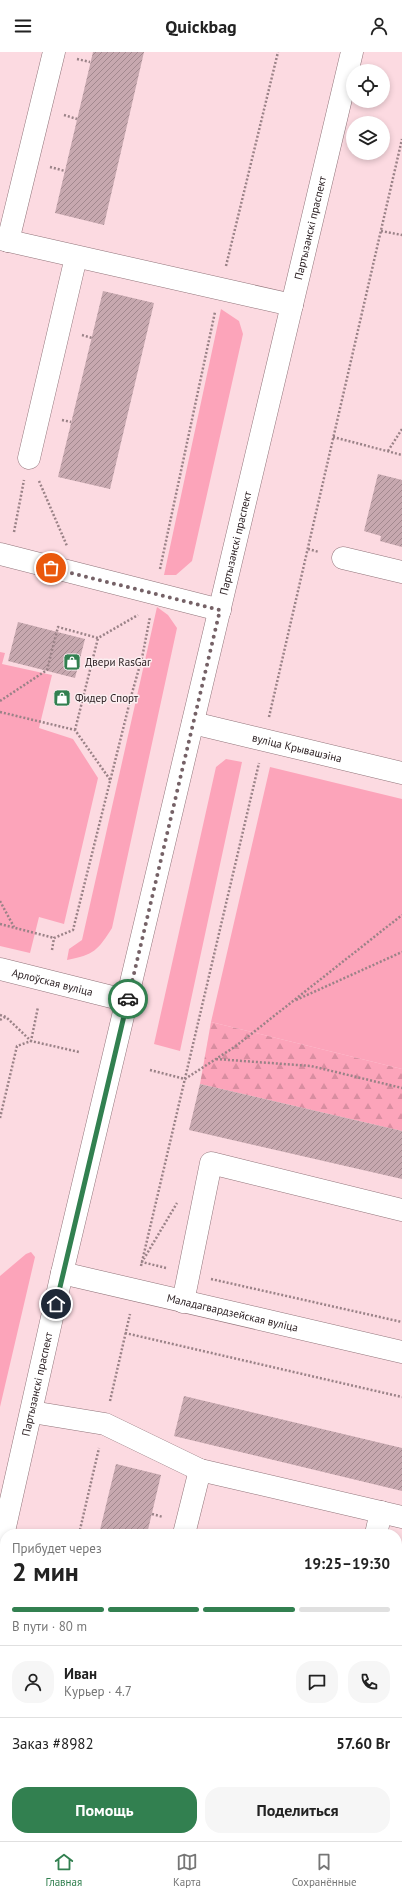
<!DOCTYPE html>
<html lang="ru">
<meta charset="utf-8">
<style>
body{margin:0;font-family:"PT Sans",sans-serif;background:#f6f6f6;color:#222;height:100vh;display:flex;flex-direction:column;font-size:15px;white-space:nowrap}
*{box-sizing:border-box;margin:0}
p{font-size:13px;color:#767676}
.icon{flex:none;width:22px;height:22px;fill:none;stroke:currentColor;stroke-width:2;stroke-linecap:round;stroke-linejoin:round}
.map{position:relative;flex:1;overflow:hidden}
.sheet{position:absolute;left:0px;top:1477px;width:402px;height:312px;display:flex;flex-direction:column;background:#fff;border-radius:16px 16px 0 0;box-shadow:0 2px 6px #0003}
.sheet>*{flex:none}
.tools{position:absolute;left:346px;top:12px;display:grid;gap:8px}
.tools a{display:grid;place-items:center;width:44px;height:44px;border-radius:50%;background:#fff;box-shadow:0 2px 6px #0003;font-size:20px}
.pin{position:absolute;display:grid;place-items:center;width:34px;height:34px;color:#fff;margin:-17px;border:2px solid #fff;border-radius:50%;box-shadow:0 1px 4px #0007}
.courier{position:absolute;display:grid;place-items:center;width:40px;height:40px;margin:-20px;border:3px solid #328050;border-radius:50%;background:#fff;color:#222;box-shadow:0 1px 5px #0007}
.headline em{font-style:normal;font-weight:600}
.headline div{display:flex;flex-direction:column-reverse}
.headline{display:flex;align-items:center;justify-content:space-between;height:68px;padding:0 12px}
h1{font-size:26px;font-weight:600;line-height:30px}
.bar{display:grid;grid-template-columns:repeat(4,1fr);gap:6px 4px;align-content:center;height:48px;padding:0 12px}
.bar i{height:5px;border-radius:3px;background:#e0e0e0}
.bar .active{background:#328050}
.bar p{grid-column:span 4}
.line{display:flex;align-items:center;gap:10px;padding:0 12px;border-top:1px solid #e0e0e0}
.line div{flex:1}
.round{display:grid;place-items:center;flex:none;width:42px;height:42px;border-radius:16px;background:#f6f6f6}
.cta{display:flex;gap:8px;margin-top:auto;padding:8px 12px}
.cta a{flex:1;height:46px;border-radius:16px;background:#328050;color:#fff;font-size:16px;font-weight:600;line-height:46px;text-align:center}
.cta a+a{background:#f6f6f6;color:#222}
header{display:flex;justify-content:space-between;align-items:center;height:52px;padding:0 12px;background:#fff;font-size:18px;font-weight:600}
.tab-bar{display:flex;justify-content:space-around;align-items:center;height:56px;border-top:1px solid #e0e0e0;background:#fff;font-size:11px;color:#767676}
.tab-bar a{display:grid;justify-items:center;gap:2px}
.tab-bar .active{color:#328050}
.map>svg:first-child{display:block}
</style>
<header><svg class="icon" aria-label="menu" viewBox="0 0 24 24"><path d="M4 6h16M4 12h16M4 18h16"/></svg>Quickbag<svg class="icon" aria-label="person" viewBox="0 0 24 24"><circle cx="12" cy="8" r="4"/><path d="M4 21q1-7 8-7t8 7"/></svg></header>
<div class="map">
<svg width="402" height="1789" viewBox="0 0 402 1789">
<defs>
<pattern id="forest-firs" width="22" height="20" patternUnits="userSpaceOnUse"><rect width="22" height="20" fill="#fca4ba"/><path d="M5 1l3.5 6h-7zM16 11l3.5 6h-7z" fill="#d88da0"/></pattern>
<pattern id="building-hatch" width="6" height="6" patternUnits="userSpaceOnUse"><rect width="6" height="6" fill="#c7a8af"/><path d="M-1 1l2-2M0 6l6-6M5 7l2-2" fill="none" stroke="#a2888e"/></pattern>
</defs>
<rect width="100%" height="100%" fill="#fcdae1"/>
<path fill="#fca4ba" d="M221,257L239,269L243,282L192,509L176,523H164Z
M157,555L168,563L177,576L112,876C98,898 94,903 67,908L69,897L82,888Z
M0,600L5,601L2,612L52,623L39,676L73,687L98,726L64,872L39,865L30,901L0,894Z
M226,707L242,710L180,999L154,992L216,715Z
M270,715L402,747V1017L211,970Z
M31,1200L35,1205L0,1355V1224L26,1202Z"/>
<path fill="url(#forest-firs)" d="M211,970L402,1017V1079L200,1032Z"/>
<path fill="url(#building-hatch)" d="M93,0H144L104,173L55,161Z
M103,239L154,251L110,437L58,425Z
M378,422L402,428V495L380,489L381,484L364,479Z
M18,570L85,587L75,626L8,609Z
M200,1032L402,1079V1127L189,1078Z
M184,1344L402,1396V1439L174,1384Z
M116,1412L161,1423L147,1482H99Z"/>
<g fill="none" stroke-linecap="round" stroke-linejoin="round">
<g stroke="#91747a" stroke-width="23">
<g id="minor">
<path d="M0,187L292,253"/>
<path d="M8,189L54,0"/>
<path d="M29,406L76,205"/>
<path d="M0,502L220,558"/>
<path d="M343,506L402,520"/>
<path id="s1" d="M193,671L402,721"/>
<path id="s2" d="M0,917L128,949"/>
<path id="s3" d="M62,1221L402,1300"/>
<path d="M183,1250L211,1111L402,1158"/>
<path d="M32,1360L105,1372L200,1418L402,1465"/>
<path d="M184,1482L200,1418"/>
<path d="M376,1482L381,1460"/>
<path d="M107,1789L108,1784"/>
<path d="M308,1789L309,1784"/>
</g>
</g>
<g stroke="#91747a" stroke-width="23">
<g id="major">
<path id="s4" d="M0,1497L62,1221L352,0"/>
</g>
</g>
<path stroke="#9a8287" stroke-width="2.5" stroke-dasharray="2 2" stroke-linecap="butt" d="M77,7L90,10
M64,63L77,67
M50,115L65,119
M381,179L402,183
M226,214L278,0
M82,283L92,286
M62,368L71,370
M333,385L402,403
M388,399L402,377
M39,429L67,494
M14,480L24,428
M308,497L319,500
M160,517L215,260
M0,649L47,618L58,575L98,586L138,563
M0,660L75,678L111,729
M269,665L402,87
M75,678L98,586
M0,849L14,875
M0,872L54,886
M52,898L54,886L73,878L132,641L142,606L150,565
M296,948L402,900
M0,963L6,965L31,989L79,1000
M0,968L5,965
M216,1007L311,1014L402,1036
M150,1018L185,1027L236,994L402,863
M0,1066L17,994L31,989L38,955
M141,1214L259,711
M166,1216L142,1210L177,1151
M211,1227L402,1270
M125,1281L402,1345
M110,1349L130,1262
M152,1462L163,1465
M79,1482L99,1396
M0,1750L5,1751
M9,1787L16,1789"/>
<use href="#minor" stroke="#fff" stroke-width="22"/>
<use href="#major" stroke="#fff" stroke-width="22"/>
</g>
<g fill="none" stroke-linecap="round" stroke-linejoin="round">
<path stroke="#756166" stroke-width="4" stroke-dasharray="0 7.2" d="M51,516L220,558L128,947"/>
<path stroke="#328050" stroke-width="5" d="M56,1252L128,947"/>
</g>
<defs>
<g id="shop-square" transform="scale(0.9)"><rect x="-9" y="-9" width="18" height="18" rx="4" fill="#328050" stroke="#fbeef0"/><path d="M-5-2.5h2.3a2.7 3.5 0 0 1 5.4 0H5L5.5 6h-11ZM-1.5-2.5h3a1.5 2.3 0 0 0-3 0Z" fill="#fff"/></g>
</defs>
<g fill-rule="evenodd">
<use href="#shop-square" x="72" y="610"/>
<use href="#shop-square" x="62" y="646"/>
</g>
<g text-anchor="middle" dominant-baseline="central" stroke-width="3" stroke-linejoin="round" paint-order="stroke">
<g font-size="11" fill="#2c2023" stroke="#fbeef0">
<text stroke="none"><textPath href="#s4" startOffset="1357">Партызанскі праспект</textPath></text>
<text stroke="none"><textPath href="#s4" startOffset="1033">Партызанскі праспект</textPath></text>
<text stroke="none"><textPath href="#s1" startOffset="107">вуліца Крывашэіна</textPath></text>
<text stroke="none"><textPath href="#s2" startOffset="54">Арлоўская вуліца</textPath></text>
<text stroke="none"><textPath href="#s3" startOffset="175">Маладагвардзейская вуліца</textPath></text>
<text stroke="none"><textPath href="#s4" startOffset="169">Партызанскі праспект</textPath></text>
</g>
<g font-size="11" fill="#2c2023" stroke="#fbeef0" text-anchor="start">
<text x="85" y="610">Двери RasGar</text>
<text x="75" y="646">Фидер Спорт</text>
</g>
</g>
</svg>
<div class="tools">
<a><svg class="icon" aria-label="locate" viewBox="0 0 24 24"><circle cx="12" cy="12" r="6"/><path d="M12 2v4M12 18v4M2 12h4M18 12h4"/></svg></a>
<a><svg class="icon" aria-label="layers" viewBox="0 0 24 24"><path d="M12 4l9 5-9 5-9-5zM3 14l9 5 9-5"/></svg></a>
</div>
<div class="pin" style="left:51px;top:516px;background:#ea580c"><svg class="icon" aria-label="bag" viewBox="0 0 24 24"><path d="M5 8h14l-1 12H6zM9 8a3 3 0 0 1 6 0"/></svg></div>
<div class="pin" style="left:56px;top:1252px;background:#1f2937"><svg class="icon" aria-label="home" viewBox="0 0 24 24"><path d="M3 11l9-7 9 7M6 9v11h12V9"/></svg></div>
<div class="courier" style="left:128px;top:947px"><svg class="icon" aria-label="car" viewBox="0 0 24 24"><path d="M5 17H2v-5l4-1 3-4h7l3 4 3 1v5h-3M9 17h6M6 11h13"/><circle cx="7" cy="17" r="2"/><circle cx="17" cy="17" r="2"/></svg></div>
<section class="sheet">
<div class="headline"><div><h1>2 мин</h1><p>Прибудет через</p></div><em>19:25–19:30</em></div>
<div class="bar"><i class="active"></i><i class="active"></i><i class="active"></i><i></i><p>В пути · 80 m</p></div>
<div class="line" style="height:72px"><a class="round"><svg class="icon" aria-label="person" viewBox="0 0 24 24"><circle cx="12" cy="8" r="4"/><path d="M4 21q1-7 8-7t8 7"/></svg></a><div><b>Иван</b><p>Курьер · 4.7</p></div><a class="round"><svg class="icon" aria-label="chat" viewBox="0 0 24 24"><path d="M4 5h16v11H9l-5 4z"/></svg></a><a class="round"><svg class="icon" aria-label="phone" viewBox="0 0 24 24"><path d="M5 4h4l2 5-3 2q2 4 5 5l2-3 5 2v4C11 20 4 13 5 4z"/></svg></a></div>
<div class="line" style="height:52px"><div>Заказ #8982</div><b>57.60 Br</b></div>
<div class="cta"><a>Помощь</a><a>Поделиться</a></div>
</section>
</div>
<nav class="tab-bar">
<a class="active"><svg class="icon" aria-label="home" viewBox="0 0 24 24"><path d="M3 11l9-7 9 7M6 9v11h12V9"/></svg>Главная</a>
<a><svg class="icon" aria-label="map" viewBox="0 0 24 24"><path d="M3 6l6-2 6 2 6-2v14l-6 2-6-2-6 2zM9 4v14M15 6v14"/></svg>Карта</a>
<a><svg class="icon" aria-label="saved" viewBox="0 0 24 24"><path d="M7 4h10v16l-5-4-5 4z"/></svg>Сохранённые</a>
</nav>
